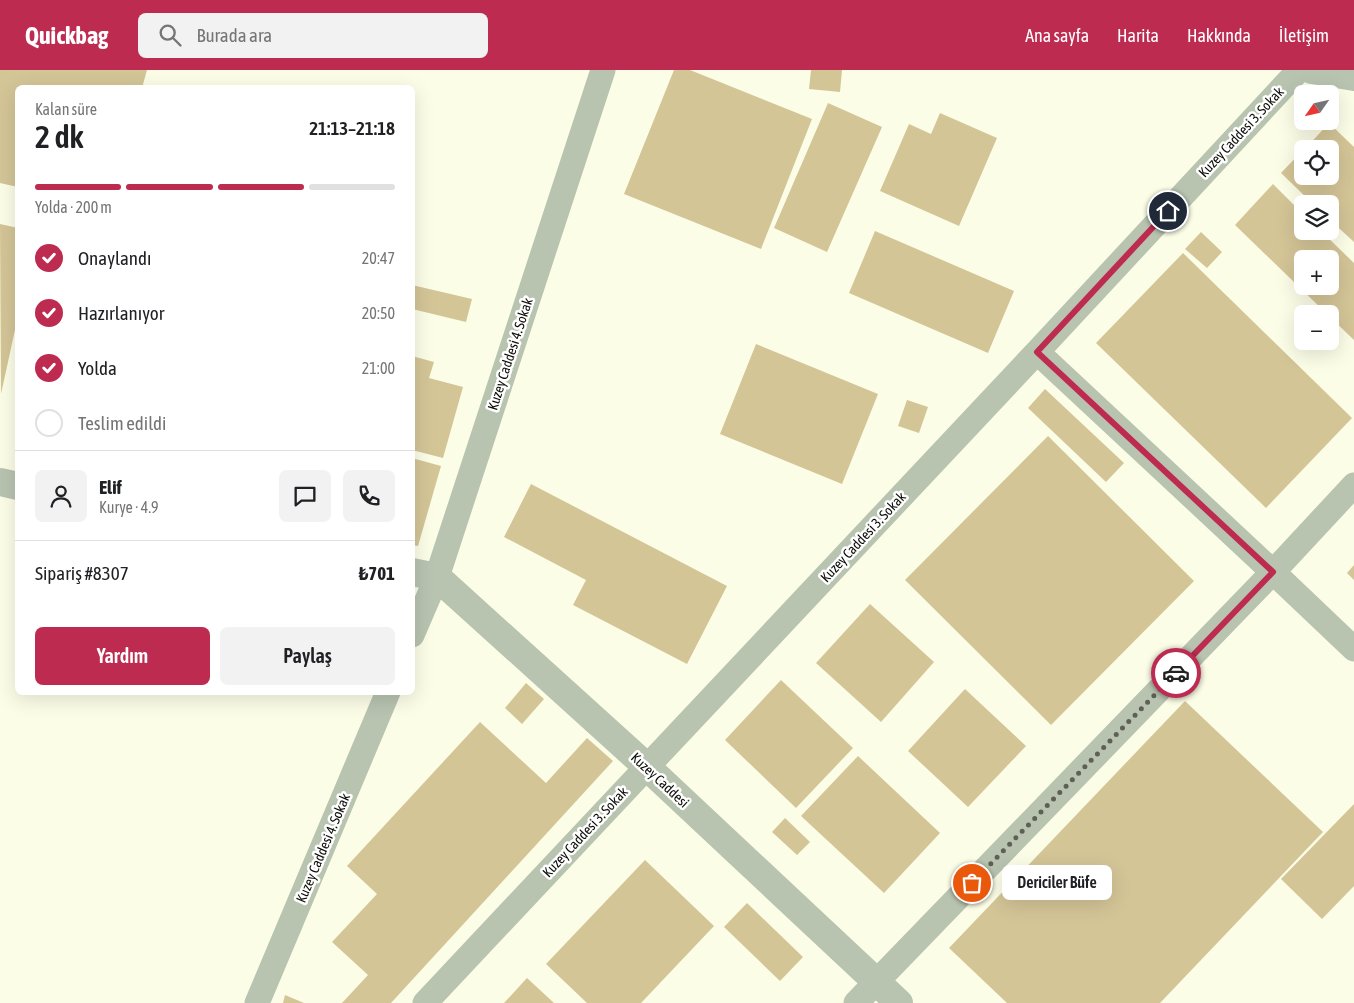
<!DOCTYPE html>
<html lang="tr">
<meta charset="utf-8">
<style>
body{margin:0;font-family:"Asap Condensed",sans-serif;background:#f2f2f2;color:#202124;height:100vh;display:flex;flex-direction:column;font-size:19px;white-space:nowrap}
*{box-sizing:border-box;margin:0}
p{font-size:16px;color:#757577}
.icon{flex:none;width:28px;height:28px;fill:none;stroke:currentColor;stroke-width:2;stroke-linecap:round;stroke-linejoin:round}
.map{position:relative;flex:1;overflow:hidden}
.sheet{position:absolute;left:15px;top:15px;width:400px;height:610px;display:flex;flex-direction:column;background:#fff;border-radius:8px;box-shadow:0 5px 20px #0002}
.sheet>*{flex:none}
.needle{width:32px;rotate:236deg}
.controls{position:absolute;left:1294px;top:15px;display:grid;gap:10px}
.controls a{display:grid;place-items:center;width:45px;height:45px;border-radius:8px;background:#fff;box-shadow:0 5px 20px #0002;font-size:25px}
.pin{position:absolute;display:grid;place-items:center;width:42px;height:42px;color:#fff;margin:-21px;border:2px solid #fff;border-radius:50%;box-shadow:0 1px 5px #0007}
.courier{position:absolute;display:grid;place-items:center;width:50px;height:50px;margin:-25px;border:4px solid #bd2c50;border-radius:50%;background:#fff;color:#222;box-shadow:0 1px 6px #0007}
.bubble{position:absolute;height:35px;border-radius:8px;background:#fff;box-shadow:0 5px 20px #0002;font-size:16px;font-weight:600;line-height:35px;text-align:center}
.overview em{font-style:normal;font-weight:600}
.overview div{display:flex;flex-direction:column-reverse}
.overview{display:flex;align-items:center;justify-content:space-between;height:85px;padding:0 20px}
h1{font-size:32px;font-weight:600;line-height:38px}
.bar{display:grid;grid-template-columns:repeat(4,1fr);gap:8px 5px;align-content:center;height:60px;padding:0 20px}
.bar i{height:6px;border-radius:4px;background:#e0e0e0}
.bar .active{background:#bd2c50}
.bar p{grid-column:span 4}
.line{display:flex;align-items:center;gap:12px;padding:0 20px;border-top:1px solid #e0e0e0}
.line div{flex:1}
.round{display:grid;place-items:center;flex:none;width:52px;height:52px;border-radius:8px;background:#f2f2f2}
ol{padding:0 20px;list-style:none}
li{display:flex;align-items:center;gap:15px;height:55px}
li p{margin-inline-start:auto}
li .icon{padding:5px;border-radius:50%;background:#bd2c50;color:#fff;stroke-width:4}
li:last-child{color:#757577}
li i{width:28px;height:28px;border:2px solid #e0e0e0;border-radius:50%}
.cta{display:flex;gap:10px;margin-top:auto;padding:10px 20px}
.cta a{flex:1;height:58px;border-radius:8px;background:#bd2c50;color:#fff;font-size:20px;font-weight:600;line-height:58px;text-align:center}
.cta a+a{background:#f2f2f2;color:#202124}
header{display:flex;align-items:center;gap:30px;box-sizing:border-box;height:70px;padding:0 25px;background:#bd2c50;color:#fff}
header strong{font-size:24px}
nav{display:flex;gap:28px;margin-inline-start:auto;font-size:18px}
.search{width:350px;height:45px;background:#f2f2f2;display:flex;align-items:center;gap:12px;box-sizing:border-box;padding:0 18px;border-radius:8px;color:#757577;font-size:19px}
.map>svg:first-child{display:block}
</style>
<header>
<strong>Quickbag</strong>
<div class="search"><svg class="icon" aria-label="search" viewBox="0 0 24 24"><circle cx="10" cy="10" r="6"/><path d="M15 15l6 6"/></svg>Burada ara</div>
<nav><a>Ana sayfa</a><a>Harita</a><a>Hakkında</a><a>İletişim</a></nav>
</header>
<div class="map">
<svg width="1354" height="933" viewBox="0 0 1354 933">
<rect width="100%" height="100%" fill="#fbfde7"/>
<path fill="#d4c597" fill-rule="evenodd" d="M0,0H147L142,18H18V117L0,113Z
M674,0H690L812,49L761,179L624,124Z
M811,0H842L840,22L809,19Z
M828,33L882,57L827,182L774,158Z
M940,43L997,68L959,156L880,121L909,54L931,64Z
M1329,53L1354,77V172L1330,150V134H1313L1281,103L1302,81V106H1330V79H1305Z
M1273,114L1302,143V161H1321L1354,193V270L1330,247V244H1327L1235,155ZM1302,189H1330V216H1302Z
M0,154L18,158V246L1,324Z
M875,161L1014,221L988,283L849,223Z
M1201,162L1222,182L1207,198L1185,179Z
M1183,183L1352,348L1266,438L1096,273Z
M412,215L472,229L466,252L412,239Z
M756,274L878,324L842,414L720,364Z
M412,286L434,292L429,308L463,317L443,388L412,380Z
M1045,319L1124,393L1106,412L1028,338Z
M907,330L928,337L919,363L898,356Z
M1048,366L1194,511L1051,655L905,510Z
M412,388L441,396L418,476L412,475Z
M531,414L727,516L687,594L573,535L586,510L504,467Z
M1354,495V510L1347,503Z
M870,534L934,592L881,652L816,593Z
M781,610L853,678L796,738L725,670Z
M526,613L544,629L522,654L505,638Z
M965,619L1026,676L968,737L908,681Z
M1185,631L1323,762L1160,933H1007L949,878Z
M480,652L546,713L587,668L613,691L391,933H342L368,905L332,872L377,824L347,796Z
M858,686L940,763L884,823L801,746Z
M1354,734V816L1322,849L1281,809Z
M785,748L810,772L797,785L772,762Z
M645,790L714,856L641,933H587L546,894Z
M747,833L803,887L780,911L724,857Z
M527,908L554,933H504Z
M285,925L304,933H283Z"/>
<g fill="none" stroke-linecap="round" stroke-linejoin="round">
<path stroke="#b8c3b0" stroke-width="25" d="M1037,282L1273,502L1354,579
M412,565L437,507L603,0
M257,933L388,622
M425,933L1037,282L1299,0
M856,933L1273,502L1354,415"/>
<path stroke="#b8c3b0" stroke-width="28" d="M1312,0L1354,7
M0,412L18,416
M412,502L437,507L647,697L899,933"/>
</g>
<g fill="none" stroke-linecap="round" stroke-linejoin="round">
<path stroke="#5f6055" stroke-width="5" stroke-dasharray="0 9" d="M972,813L1176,603"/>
<path stroke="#bd2c50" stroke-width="6" d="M1168,141L1037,282L1273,502L1176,603"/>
</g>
<g text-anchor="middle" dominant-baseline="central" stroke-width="5" stroke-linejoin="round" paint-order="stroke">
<g font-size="14" fill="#0b0c06" stroke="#fff">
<text transform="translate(1241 62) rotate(-47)">Kuzey Caddesi 3. Sokak</text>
<text transform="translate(510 284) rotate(-72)">Kuzey Caddesi 4. Sokak</text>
<text transform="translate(863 467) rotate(-47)">Kuzey Caddesi 3. Sokak</text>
<text transform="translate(660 710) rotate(43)">Kuzey Caddesi</text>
<text transform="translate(585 762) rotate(-47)">Kuzey Caddesi 3. Sokak</text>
<text transform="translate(323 778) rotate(-67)">Kuzey Caddesi 4. Sokak</text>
</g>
</g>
</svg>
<div class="controls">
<a><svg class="needle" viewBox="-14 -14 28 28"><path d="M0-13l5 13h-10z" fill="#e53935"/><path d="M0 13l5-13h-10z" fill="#757577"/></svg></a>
<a><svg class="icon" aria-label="locate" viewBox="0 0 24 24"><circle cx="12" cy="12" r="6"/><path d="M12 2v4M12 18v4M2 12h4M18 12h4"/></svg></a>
<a><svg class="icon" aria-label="layers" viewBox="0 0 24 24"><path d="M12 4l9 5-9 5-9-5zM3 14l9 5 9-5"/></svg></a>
<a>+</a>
<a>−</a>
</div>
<div class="pin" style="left:972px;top:813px;background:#ea580c"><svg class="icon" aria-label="bag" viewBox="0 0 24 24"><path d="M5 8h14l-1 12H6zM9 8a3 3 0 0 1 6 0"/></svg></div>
<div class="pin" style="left:1168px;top:141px;background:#1f2937"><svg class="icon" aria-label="home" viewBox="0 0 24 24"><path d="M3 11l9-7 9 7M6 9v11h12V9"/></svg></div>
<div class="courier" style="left:1176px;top:603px"><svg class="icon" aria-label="car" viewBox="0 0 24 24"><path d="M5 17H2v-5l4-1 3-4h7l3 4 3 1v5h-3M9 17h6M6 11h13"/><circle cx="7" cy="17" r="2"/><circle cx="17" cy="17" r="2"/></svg></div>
<div class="bubble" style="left:1002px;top:795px;width:110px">Dericiler Büfe</div>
<section class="sheet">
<div class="overview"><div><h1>2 dk</h1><p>Kalan süre</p></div><em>21:13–21:18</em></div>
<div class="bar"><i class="active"></i><i class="active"></i><i class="active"></i><i></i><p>Yolda · 200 m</p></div>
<ol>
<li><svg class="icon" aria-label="check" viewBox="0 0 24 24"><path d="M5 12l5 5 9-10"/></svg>Onaylandı<p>20:47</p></li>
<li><svg class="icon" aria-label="check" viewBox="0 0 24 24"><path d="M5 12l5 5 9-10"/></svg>Hazırlanıyor<p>20:50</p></li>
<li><svg class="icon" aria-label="check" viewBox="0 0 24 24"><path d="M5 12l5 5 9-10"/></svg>Yolda<p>21:00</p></li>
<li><i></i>Teslim edildi</li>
</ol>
<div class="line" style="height:90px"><a class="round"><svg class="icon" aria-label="person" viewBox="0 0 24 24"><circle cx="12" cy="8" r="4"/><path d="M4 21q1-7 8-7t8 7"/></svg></a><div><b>Elif</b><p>Kurye · 4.9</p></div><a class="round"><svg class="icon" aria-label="chat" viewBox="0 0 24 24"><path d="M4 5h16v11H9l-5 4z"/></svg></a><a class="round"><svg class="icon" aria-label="phone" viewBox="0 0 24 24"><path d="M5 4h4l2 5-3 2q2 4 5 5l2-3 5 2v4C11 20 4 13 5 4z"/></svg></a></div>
<div class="line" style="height:65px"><div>Sipariş #8307</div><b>₺701</b></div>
<div class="cta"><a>Yardım</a><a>Paylaş</a></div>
</section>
</div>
